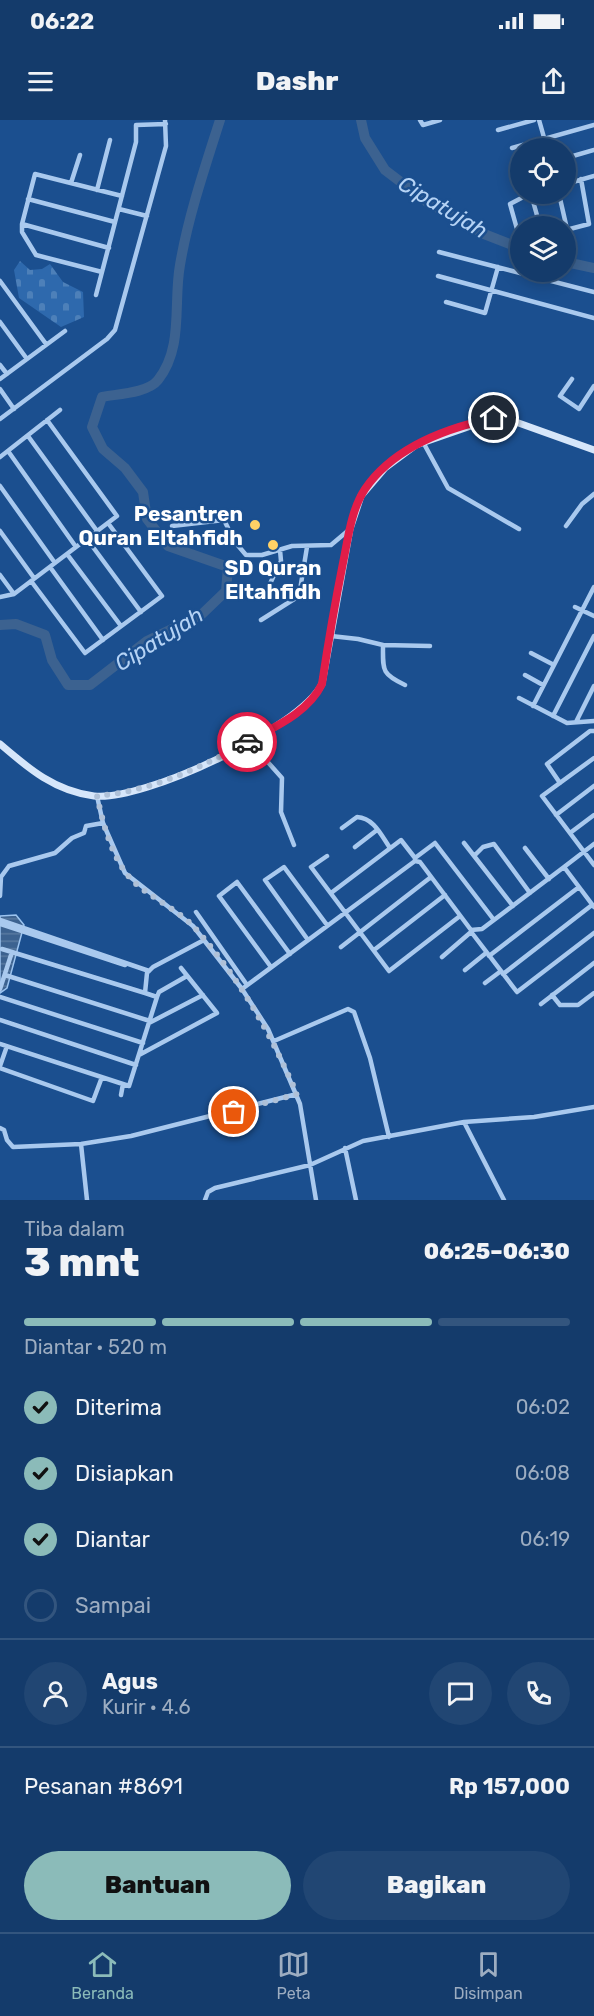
<!DOCTYPE html>
<html lang="id">
<meta charset="utf-8">
<style>
body{margin:0;font-family:Rubik,sans-serif;background:#214673;color:#f1f3f6;height:100vh;display:flex;flex-direction:column;font-size:22px;white-space:nowrap}
*{box-sizing:border-box;margin:0}
p{font-size:20px;color:#9dadc1}
.icon{flex:none;width:33px;height:33px;fill:none;stroke:currentColor;stroke-width:2;stroke-linecap:round;stroke-linejoin:round}
.map{position:relative;height:1080px;overflow:hidden}
.drawer{display:flex;flex-direction:column;background:#143b6b;flex:1}
.drawer>*{flex:none}
.fabs{position:absolute;left:510px;top:18px;display:grid;gap:12px}
.fabs a{display:grid;place-items:center;width:66px;height:66px;border-radius:50%;background:#143b6b;box-shadow:0 3px 15px #0003,0 0 0 2px #33557e;font-size:30px}
.pin{position:absolute;display:grid;place-items:center;width:51px;height:51px;color:#fff;margin:-26px;border:3px solid #fff;border-radius:50%;box-shadow:0 2px 6px #0007}
.courier{position:absolute;display:grid;place-items:center;width:60px;height:60px;margin:-30px;border:4px solid #e11d48;border-radius:50%;background:#fff;color:#222;box-shadow:0 2px 8px #0007}
.overview em{font-style:normal;font-weight:800}
.overview div{display:flex;flex-direction:column-reverse}
.overview{display:flex;align-items:center;justify-content:space-between;height:102px;padding:0 24px}
h1{font-size:39px;font-weight:800;line-height:45px}
.bar{display:grid;grid-template-columns:repeat(4,1fr);gap:9px 6px;align-content:center;height:72px;padding:0 24px}
.bar i{height:8px;border-radius:4px;background:#33557e}
.bar .current{background:#8bbbb9}
.bar p{grid-column:span 4}
.line{display:flex;align-items:center;gap:15px;padding:0 24px;border-top:2px solid #33557e}
.line div{flex:1}
.round{display:grid;place-items:center;flex:none;width:63px;height:63px;border-radius:32px;background:#214673}
ol{padding:0 24px;list-style:none}
li{display:flex;align-items:center;gap:18px;height:66px}
li p{margin-inline-start:auto}
li .icon{padding:6px;border-radius:50%;background:#8bbbb9;color:#111;stroke-width:4}
li:last-child{color:#9dadc1}
li i{width:33px;height:33px;border:3px solid #33557e;border-radius:50%}
.cta{display:flex;gap:12px;margin-top:auto;padding:12px 24px}
.cta a{flex:1;height:69px;border-radius:36px;background:#8bbbb9;color:#111;font-size:24px;font-weight:800;line-height:69px;text-align:center}
.cta a+a{background:#214673;color:#f1f3f6}
.status{display:flex;justify-content:space-between;align-items:center;height:42px;padding:0 30px;background:#143b6b;direction:ltr}
.status svg{height:16px;fill:currentColor}
header{display:flex;justify-content:space-between;align-items:center;height:78px;padding:0 24px;background:#143b6b;font-size:27px;font-weight:800}
.menu{display:flex;justify-content:space-around;align-items:center;height:84px;border-top:2px solid #33557e;background:#143b6b;font-size:16px;color:#9dadc1}
.menu a{display:grid;justify-items:center;gap:3px}
.menu .current{color:#8bbbb9}
.map>svg:first-child{display:block}
</style>
<div class="status"><b>06:22</b><svg viewBox="0 0 49 12"><path d="M0 12V9h3v3zM5 12V6h3v6zM10 12V3h3v9zM15 12V0h3v12zM26 1h20v11H26zM47 4h2v5h-2z"/></svg></div>
<header><svg class="icon" aria-label="menu" viewBox="0 0 24 24"><path d="M4 6h16M4 12h16M4 18h16"/></svg>Dashr<svg class="icon" aria-label="share" viewBox="0 0 24 24"><path d="M12 15V3M7 8l5-5 5 5M5 13v7h14v-7"/></svg></header>
<div class="map">
<svg width="594" height="1080" viewBox="0 0 594 1080">
<defs>
<pattern id="cemetery-stones" width="16" height="16" patternUnits="userSpaceOnUse" patternTransform="scale(1.5)"><rect width="16" height="16" fill="#2e69ad"/><path d="M2 7V4a2 2 0 0 1 4 0v3zM10 15v-3a2 2 0 0 1 4 0v3z" fill="#4d80b9"/></pattern>
<pattern id="water-rules" width="6" height="5" patternUnits="userSpaceOnUse" patternTransform="scale(1.5)"><rect width="6" height="5" fill="#3c6290"/><path d="M0 2.5h6" fill="none" stroke="#597aa1"/></pattern>
</defs>
<rect width="100%" height="100%" fill="#1b4f8f"/>
<path fill="url(#cemetery-stones)" d="M20,141L30,150L42,149L50,144L63,162L83,172L84,197L61,207L19,178L14,150Z"/>
<path fill="url(#water-rules)" stroke="#9cc4f0" stroke-width="1.5" d="M16,795L24,805L7,868L0,873V796Z"/>
<g fill="none" stroke-linecap="round" stroke-linejoin="round">
<path stroke="#3c6290" stroke-width="10" d="M361,0L365,18L385,50L427,82L484,114L520,128
M566,142L594,148
M0,505L16,504L45,515L52,540L68,565H90L147,521L201,495L226,471L228,447L168,426L147,399L143,372L125,348L103,329L92,307L102,277C117,274 148,273 158,260C184,227 173,183 180,145C188,97 205,47 220,0"/>
<path stroke="#a9c9ee" stroke-width="4.5" d="M420,0L423,5L440,0
M539,0L547,28
M498,10L534,0
M512,28L594,5
M566,38L594,30
M71,63L80,35
M566,64L594,56
M97,70L110,20
M531,74L540,106
M559,74L567,109
M28,79L115,102
M119,89L147,96
M22,104L109,128
M566,110L589,104L581,59
M520,113L517,109L510,84L529,74
M439,132L594,172
M102,152L36,135L22,112V104L35,54L122,76
M438,156L594,198
M0,161L46,224
M96,175L136,22V5L166,4
M446,182L485,193L498,147
M0,202L27,239
M0,245L7,254
M0,259L65,211
M572,259L560,276L579,289L594,266
M0,269L14,289
M0,299L107,219L115,210L166,26L165,0
M28,316L97,411
M423,322L448,368L519,409
M8,331L76,427
M0,337L60,290
M0,366L55,443
M172,406L224,400L235,422L246,435H262L292,426L331,425L350,409
M566,406L582,384L594,374
M0,411L34,458
M87,419L141,492
M67,434L121,506
M50,447L103,520
M0,455L14,474
M31,461L85,533L162,476L108,403
M0,477L14,474L117,396L47,300
M263,478L281,441L280,430
M575,487L594,496
M261,500L299,476L307,427
M331,516L358,519L383,525C383,550 381,554 405,565
M383,525L430,526
M531,533L554,545
M525,555L543,565
M519,578L567,603L594,601
M533,586L594,467
M553,596L594,516
M576,602L594,566
M249,621L282,658L281,692L294,725
M594,638L542,676L594,745
M560,663L547,644L590,611H594
M97,676L103,703L125,753L193,806L242,869L268,909L300,984L316,1080
M556,695L594,666
M342,708L357,697C374,698 381,715 390,728
M570,713L594,695
M464,723L513,786
M355,727L377,710
M525,728L549,759
M327,736L311,747L389,851L460,796
M474,736L483,727L494,724L530,773
M415,741V738L435,723L494,800
M564,747L594,724
M331,773L401,720L415,738
M0,776L1,757L9,746L55,733L72,718L84,713L86,706L103,703
M196,792L247,865
M0,800L149,851
M0,804L125,845
M472,813L517,872L594,813
M308,820L265,760L284,747L327,805
M341,827L431,757
M2,829L145,873
M374,830L445,775
M489,836L579,767
M442,837L471,812
M271,847L219,776L237,762L290,834
M465,850L486,833
M503,854L592,785
M5,855L150,901
M485,863L501,851
M0,869L12,832
M242,869L415,741L420,742L471,810L482,809L564,747L594,787
M552,875L560,885H578L594,873
M0,877L143,923
M157,877L159,872L187,856
M541,884L594,843
M0,900L136,945
M149,903L203,875
M274,921L348,889L354,892L370,938L389,1017
M0,924L129,966L157,877L145,873L147,853L153,847L204,820
M139,935L217,893L181,848
M0,946L7,926
M0,948L93,981L102,957
M121,975L123,964
M464,1002L504,1080
M0,1008L4,1010L7,1020L13,1027L81,1024L131,1016L297,974
M81,1024L87,1080
M345,1028L356,1080
M205,1080L208,1072L215,1068L310,1045L363,1021L464,1002L534,997L594,987"/>
<path stroke="#d6e6fa" stroke-width="7" d="M0,624C29,649 55,671 94,676C143,682 300,608 322,564L350,409L361,376L385,348L416,325L494,298L513,301L594,330"/>
</g>
<g fill="none" stroke-linecap="round" stroke-linejoin="round">
<path stroke="#afc1d8" stroke-width="6" stroke-dasharray="0 10.8" d="M234,992L297,974C270,913 239,857 194,807C176,788 150,778 132,760C112,740 103,703 97,676C152,671 200,648 247,622"/>
<path stroke="#e11d48" stroke-width="8" d="M247,622C274,607 308,593 322,564C328,524 335,483 343,443C348,419 351,390 365,369C393,328 446,308 494,298"/>
</g>
<g fill="#ffd166" stroke="#1b4f8f" stroke-width="2">
<circle cx="255" cy="405" r="6"/>
<circle cx="273" cy="425" r="6"/>
</g>
<g text-anchor="middle" dominant-baseline="central" stroke-width="5" stroke-linejoin="round" paint-order="stroke">
<g font-size="21" font-weight="bold" fill="#fff" stroke="#1b4f8f" text-anchor="end">
<text x="243" y="393">Pesantren<tspan x="243" dy="24">Quran Eltahfidh</tspan></text>
<text x="273" y="447" text-anchor="middle">SD Quran<tspan x="273" dy="24">Eltahfidh</tspan></text>
</g>
<g font-size="22" font-style="italic" fill="#b5d3f5" stroke="#1b4f8f">
<text transform="translate(443 87) rotate(31)">Cipatujah</text>
<text transform="translate(159 519) rotate(-32)">Cipatujah</text>
</g>
</g>
</svg>
<div class="fabs">
<a><svg class="icon" aria-label="locate" viewBox="0 0 24 24"><circle cx="12" cy="12" r="6"/><path d="M12 2v4M12 18v4M2 12h4M18 12h4"/></svg></a>
<a><svg class="icon" aria-label="layers" viewBox="0 0 24 24"><path d="M12 4l9 5-9 5-9-5zM3 14l9 5 9-5"/></svg></a>
</div>
<div class="pin" style="left:234px;top:992px;background:#ea580c"><svg class="icon" aria-label="bag" viewBox="0 0 24 24"><path d="M5 8h14l-1 12H6zM9 8a3 3 0 0 1 6 0"/></svg></div>
<div class="pin" style="left:494px;top:298px;background:#1f2937"><svg class="icon" aria-label="home" viewBox="0 0 24 24"><path d="M3 11l9-7 9 7M6 9v11h12V9"/></svg></div>
<div class="courier" style="left:247px;top:622px"><svg class="icon" aria-label="car" viewBox="0 0 24 24"><path d="M5 17H2v-5l4-1 3-4h7l3 4 3 1v5h-3M9 17h6M6 11h13"/><circle cx="7" cy="17" r="2"/><circle cx="17" cy="17" r="2"/></svg></div>
</div>
<section class="drawer">
<div class="overview"><div><h1>3 mnt</h1><p>Tiba dalam</p></div><em>06:25–06:30</em></div>
<div class="bar"><i class="current"></i><i class="current"></i><i class="current"></i><i></i><p>Diantar · 520 m</p></div>
<ol>
<li><svg class="icon" aria-label="check" viewBox="0 0 24 24"><path d="M5 12l5 5 9-10"/></svg>Diterima<p>06:02</p></li>
<li><svg class="icon" aria-label="check" viewBox="0 0 24 24"><path d="M5 12l5 5 9-10"/></svg>Disiapkan<p>06:08</p></li>
<li><svg class="icon" aria-label="check" viewBox="0 0 24 24"><path d="M5 12l5 5 9-10"/></svg>Diantar<p>06:19</p></li>
<li><i></i>Sampai</li>
</ol>
<div class="line" style="height:108px"><a class="round"><svg class="icon" aria-label="person" viewBox="0 0 24 24"><circle cx="12" cy="8" r="4"/><path d="M4 21q1-7 8-7t8 7"/></svg></a><div><b>Agus</b><p>Kurir · 4.6</p></div><a class="round"><svg class="icon" aria-label="chat" viewBox="0 0 24 24"><path d="M4 5h16v11H9l-5 4z"/></svg></a><a class="round"><svg class="icon" aria-label="phone" viewBox="0 0 24 24"><path d="M5 4h4l2 5-3 2q2 4 5 5l2-3 5 2v4C11 20 4 13 5 4z"/></svg></a></div>
<div class="line" style="height:78px"><div>Pesanan #8691</div><b>Rp 157,000</b></div>
<div class="cta"><a>Bantuan</a><a>Bagikan</a></div>
</section>
<nav class="menu">
<a class="current"><svg class="icon" aria-label="home" viewBox="0 0 24 24"><path d="M3 11l9-7 9 7M6 9v11h12V9"/></svg>Beranda</a>
<a><svg class="icon" aria-label="map" viewBox="0 0 24 24"><path d="M3 6l6-2 6 2 6-2v14l-6 2-6-2-6 2zM9 4v14M15 6v14"/></svg>Peta</a>
<a><svg class="icon" aria-label="saved" viewBox="0 0 24 24"><path d="M7 4h10v16l-5-4-5 4z"/></svg>Disimpan</a>
</nav>
